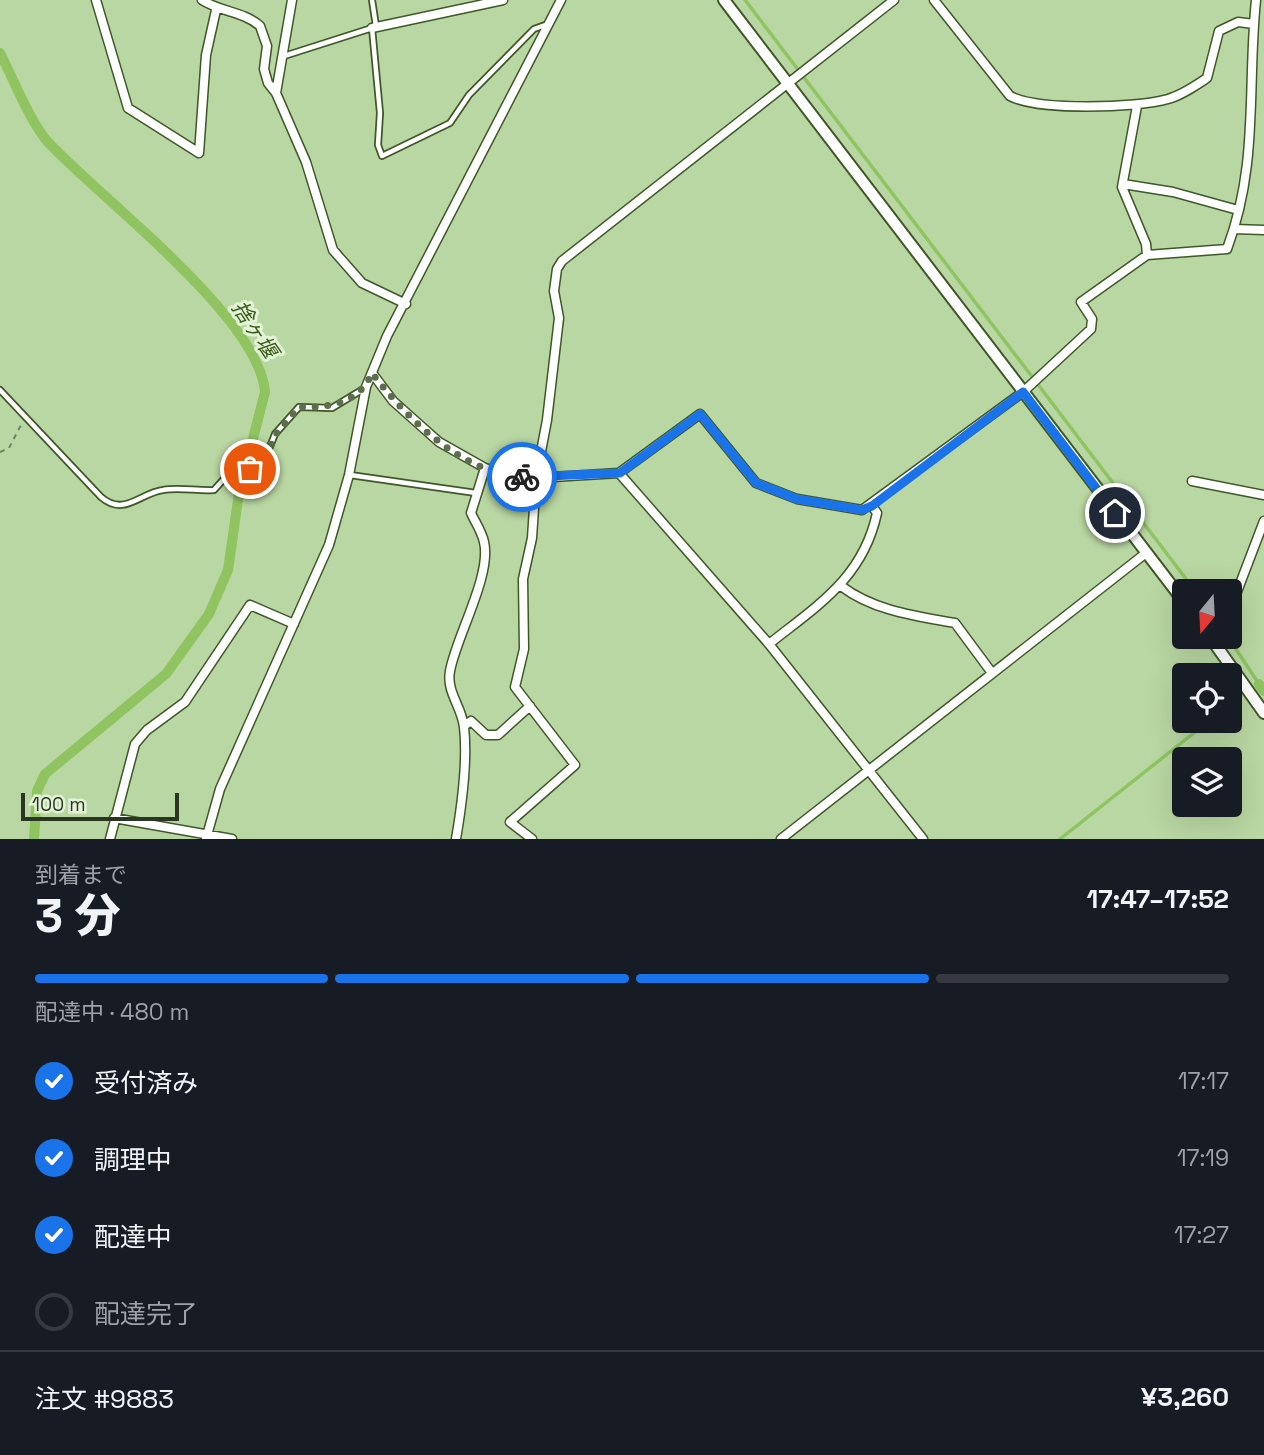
<!DOCTYPE html>
<html lang="ja">
<meta charset="utf-8">
<style>
body{margin:0;font-family:"Space Grotesk","Noto Sans JP",sans-serif;background:#20242c;color:#f1f3f6;height:100vh;display:flex;flex-direction:column;font-size:26px;white-space:nowrap}
*{box-sizing:border-box;margin:0}
p{font-size:23px;color:#9ea1a6}
.icon{flex:none;width:38px;height:38px;fill:none;stroke:currentColor;stroke-width:2;stroke-linecap:round;stroke-linejoin:round}
.map{position:relative;height:839px;overflow:hidden}
.side{display:flex;flex-direction:column;background:#171b24;flex:1}
.side>*{flex:none}
.needle{width:46px;rotate:198deg}
.controls{position:absolute;left:1172px;top:579px;display:grid;gap:14px}
.controls a{display:grid;place-items:center;width:70px;height:70px;border-radius:7px;background:#171b24;box-shadow:0 7px 28px #0002;font-size:35px}
.scale{position:absolute;left:21px;bottom:18px;width:158px;box-sizing:border-box;padding-left:7px;border:4px solid #2a3621;border-top:0;font-size:19px;line-height:24px;white-space:nowrap;color:#2a3621;-webkit-text-stroke:5px #e3f3d7;paint-order:stroke}
.pin{position:absolute;display:grid;place-items:center;width:60px;height:60px;color:#fff;margin:-30px;border:4px solid #fff;border-radius:50%;box-shadow:0 2px 7px #0007}
.courier{position:absolute;display:grid;place-items:center;width:70px;height:70px;margin:-35px;border:5px solid #1a73e8;border-radius:50%;background:#fff;color:#222;box-shadow:0 2px 9px #0007}
.overview em{font-style:normal;font-weight:800}
.overview div{display:flex;flex-direction:column-reverse}
.overview{display:flex;align-items:center;justify-content:space-between;height:119px;padding:0 35px}
h1{font-size:46px;font-weight:800;line-height:52px}
.bar{display:grid;grid-template-columns:repeat(4,1fr);gap:10px 7px;align-content:center;height:84px;padding:0 35px}
.bar i{height:9px;border-radius:5px;background:#363941}
.bar .current{background:#1a73e8}
.bar p{grid-column:span 4}
.line{display:flex;align-items:center;gap:18px;padding:0 35px;border-top:2px solid #363941}
.line div{flex:1}
ol{padding:0 35px;list-style:none}
li{display:flex;align-items:center;gap:21px;height:77px}
li p{margin-inline-start:auto}
li .icon{padding:7px;border-radius:50%;background:#1a73e8;color:#fff;stroke-width:4}
li:last-child{color:#9ea1a6}
li i{width:38px;height:38px;border:4px solid #363941;border-radius:50%}
.map>svg:first-child{display:block}
</style>
<div class="map">
<svg width="1264" height="839" viewBox="0 0 1264 839">
<rect width="100%" height="100%" fill="#b9d7a2"/>
<g fill="none" stroke-linecap="round" stroke-linejoin="round">
<path stroke="#8fc461" stroke-width="3.5" d="M745,0L1196,592
M1228,637L1259,684L1257,685
M1060,839L1209,721"/>
<path stroke="#8fc461" stroke-width="10" d="M0,53C12,76 31,124 48,142C102,200 259,317 265,392L239,493L228,570L209,614L166,674L45,774L37,791L34,839
M1259,684L1264,691"/>
<g stroke="#3e5828" stroke-width="8">
<path id="service" d="M372,0L376,26
M281,57L372,28L380,113L378,145L382,156L450,123L469,95L534,29L548,24
M0,390L101,497C124,517 140,493 163,490C179,487 197,491 214,490L233,469H261L275,434L299,407L332,408L365,388
M350,475L476,493"/>
</g>
<g stroke="#3e5828" stroke-width="11">
<path id="minor" d="M96,0L128,108L199,153L206,55L216,10
M202,0C220,12 243,11 260,26L267,46L264,69L268,83L276,93L306,162L333,250L362,283L406,304
M934,0L1010,96C1039,111 1136,108 1168,99C1182,95 1195,86 1207,78L1219,31L1238,22L1254,24
M372,28L503,0
M276,93L292,0
M1137,106L1122,187L1146,244L1147,255
M1123,184L1173,192L1238,210
M1234,229L1264,230
M372,373L393,401L439,442L485,468L509,476L536,478L619,473L700,414L756,483L797,499L862,510L1023,392L1091,329L1092,319L1081,302L1147,255L1227,249C1259,164 1247,87 1256,0
M619,473L769,644L923,839
M1192,481L1264,495
M841,586C874,611 916,616 955,623L992,673
M1230,610L1264,521
M769,644C818,605 863,578 877,513L872,506
M464,726L471,721L486,735H498L530,706
M114,818L232,839
M110,839L135,744L147,730L185,702L250,605L294,624
M206,839L220,789L329,545L349,475L366,387L387,336L561,0
M456,839C462,804 468,762 464,727C462,707 446,692 450,671C456,637 492,575 484,542C482,532 475,522 471,513L485,468
M532,839L510,822L575,765L515,687L524,649L523,579L532,538L536,478L547,420L559,318L554,291L557,269L562,261L894,0
M781,839L1146,553"/>
</g>
<g stroke="#3e5828" stroke-width="14">
<path id="tertiary" d="M724,0L1185,603
M1210,637L1264,713"/>
</g>
<path stroke="#708560" stroke-width="2" stroke-dasharray="5 5" stroke-linecap="butt" d="M0,452L9,448L21,425"/>
<use href="#service" stroke="#fff" stroke-width="4.5"/>
<use href="#minor" stroke="#fff" stroke-width="8"/>
<use href="#tertiary" stroke="#fff" stroke-width="10"/>
</g>
<g fill="none" stroke-linecap="round" stroke-linejoin="round">
<path stroke="#5c6e4e" stroke-width="7" stroke-dasharray="0 12.6" d="M250,469H261L275,435L299,407C328,408 359,404 372,373C407,418 461,473 522,477"/>
<path stroke="#1a73e8" stroke-width="9" d="M522,477L620,473L700,414L756,483L797,499L862,510L872,506L1023,392L1115,513"/>
</g>
<g text-anchor="middle" dominant-baseline="central" stroke-width="6" stroke-linejoin="round" paint-order="stroke">
<g font-size="21" font-style="italic" fill="#385a15" stroke="#e3f3d7">
<text transform="translate(255 329) rotate(56)">捨ヶ堰</text>
</g>
</g>
</svg>
<div class="controls">
<a><svg class="needle" viewBox="-14 -14 28 28"><path d="M0-13l5 13h-10z" fill="#e53935"/><path d="M0 13l5-13h-10z" fill="#9ea1a6"/></svg></a>
<a><svg class="icon" aria-label="locate" viewBox="0 0 24 24"><circle cx="12" cy="12" r="6"/><path d="M12 2v4M12 18v4M2 12h4M18 12h4"/></svg></a>
<a><svg class="icon" aria-label="layers" viewBox="0 0 24 24"><path d="M12 4l9 5-9 5-9-5zM3 14l9 5 9-5"/></svg></a>
</div>
<div class="scale">100 m</div>
<div class="pin" style="left:250px;top:469px;background:#ea580c"><svg class="icon" aria-label="bag" viewBox="0 0 24 24"><path d="M5 8h14l-1 12H6zM9 8a3 3 0 0 1 6 0"/></svg></div>
<div class="pin" style="left:1115px;top:513px;background:#1f2937"><svg class="icon" aria-label="home" viewBox="0 0 24 24"><path d="M3 11l9-7 9 7M6 9v11h12V9"/></svg></div>
<div class="courier" style="left:522px;top:477px"><svg class="icon" aria-label="bike" viewBox="0 0 24 24"><circle cx="6" cy="16" r="4"/><circle cx="18" cy="16" r="4"/><path d="M6 16l4-8h5l3 8M10 8l3 8H6M13 5h3"/></svg></div>
</div>
<section class="side">
<div class="overview"><div><h1>3 分</h1><p>到着まで</p></div><em>17:47–17:52</em></div>
<div class="bar"><i class="current"></i><i class="current"></i><i class="current"></i><i></i><p>配達中 · 480 m</p></div>
<ol>
<li><svg class="icon" aria-label="check" viewBox="0 0 24 24"><path d="M5 12l5 5 9-10"/></svg>受付済み<p>17:17</p></li>
<li><svg class="icon" aria-label="check" viewBox="0 0 24 24"><path d="M5 12l5 5 9-10"/></svg>調理中<p>17:19</p></li>
<li><svg class="icon" aria-label="check" viewBox="0 0 24 24"><path d="M5 12l5 5 9-10"/></svg>配達中<p>17:27</p></li>
<li><i></i>配達完了</li>
</ol>
<div class="line" style="height:91px"><div>注文 #9883</div><b>¥3,260</b></div>
</section>
